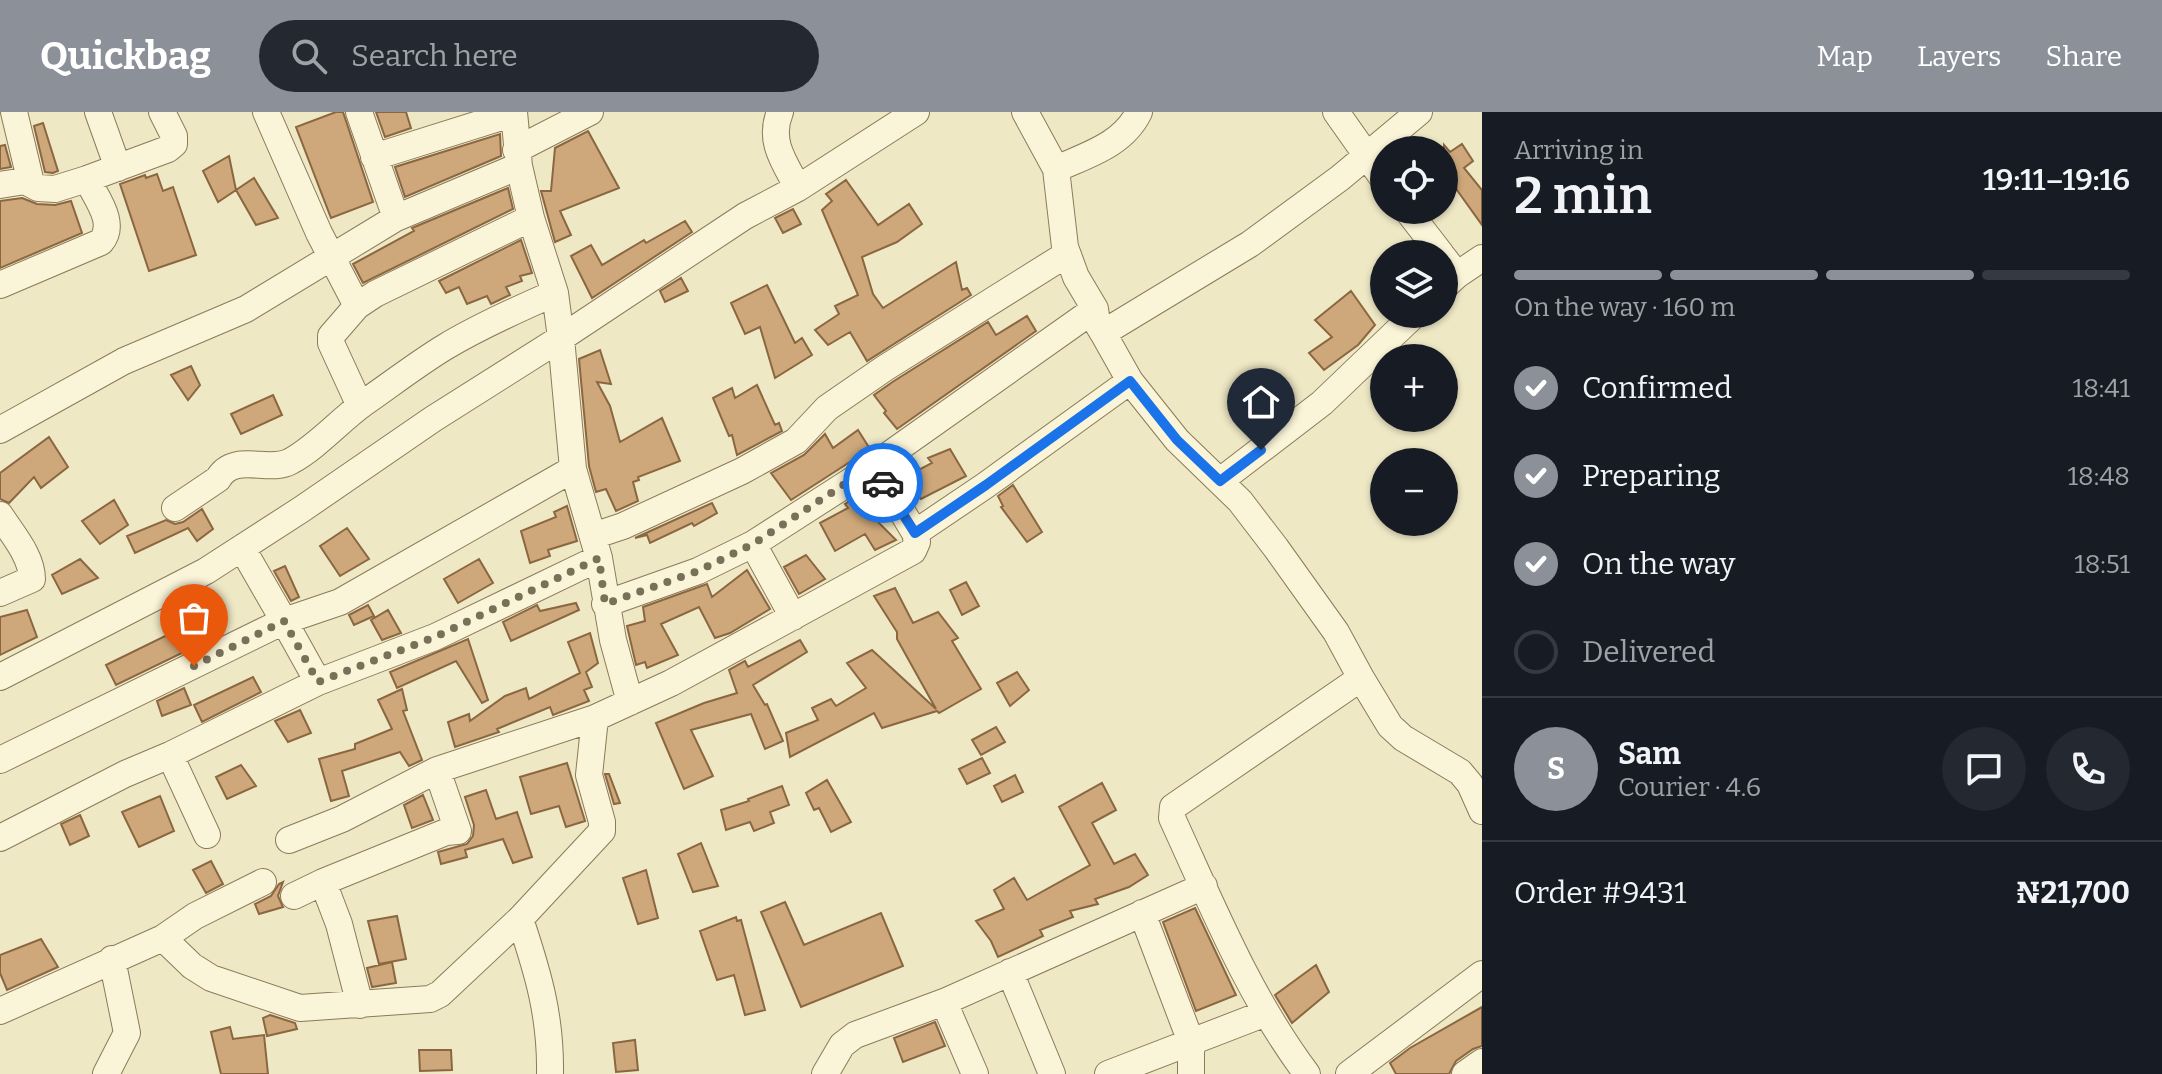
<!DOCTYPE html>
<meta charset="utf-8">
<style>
body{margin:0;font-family:Bitter,serif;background:#242831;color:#f1f3f6;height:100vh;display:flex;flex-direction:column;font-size:30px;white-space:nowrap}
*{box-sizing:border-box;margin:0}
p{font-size:26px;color:#9ea1a6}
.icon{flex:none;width:44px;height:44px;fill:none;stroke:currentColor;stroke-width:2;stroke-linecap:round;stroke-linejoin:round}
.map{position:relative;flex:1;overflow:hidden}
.drawer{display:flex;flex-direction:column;background:#171b24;width:680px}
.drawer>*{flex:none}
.fabs{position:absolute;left:1370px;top:24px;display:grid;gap:16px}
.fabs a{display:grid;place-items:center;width:88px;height:88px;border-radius:50%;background:#171b24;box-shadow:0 2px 6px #0004;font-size:40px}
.pin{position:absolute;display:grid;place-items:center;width:68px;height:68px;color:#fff;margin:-82px -34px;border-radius:50% 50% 50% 0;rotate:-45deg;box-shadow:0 0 8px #0007}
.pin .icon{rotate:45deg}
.courier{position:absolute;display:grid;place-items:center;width:80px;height:80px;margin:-40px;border:6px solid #1a73e8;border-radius:50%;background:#fff;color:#222;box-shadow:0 2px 10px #0007}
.overview em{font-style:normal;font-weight:600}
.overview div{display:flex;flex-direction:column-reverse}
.overview{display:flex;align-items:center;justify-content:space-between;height:136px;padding:0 32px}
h1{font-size:52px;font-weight:600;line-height:60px}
.bar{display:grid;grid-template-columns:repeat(4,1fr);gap:12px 8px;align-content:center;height:96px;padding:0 32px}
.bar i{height:10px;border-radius:6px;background:#363941}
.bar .current{background:#8c9099}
.bar p{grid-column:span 4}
.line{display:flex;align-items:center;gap:20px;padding:0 32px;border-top:2px solid #363941}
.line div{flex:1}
.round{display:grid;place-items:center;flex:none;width:84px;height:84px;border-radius:42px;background:#242831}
ol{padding:0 32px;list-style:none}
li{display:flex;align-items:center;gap:24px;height:88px}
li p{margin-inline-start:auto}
li .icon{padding:8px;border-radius:50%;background:#8c9099;color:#fff;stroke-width:4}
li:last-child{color:#9ea1a6}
li i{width:44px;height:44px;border:4px solid #363941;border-radius:50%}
header{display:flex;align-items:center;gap:48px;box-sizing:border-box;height:112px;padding:0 40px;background:#8c9099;color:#fff}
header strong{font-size:38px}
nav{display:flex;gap:44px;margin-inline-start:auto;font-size:28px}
.search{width:560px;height:72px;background:#242831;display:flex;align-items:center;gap:20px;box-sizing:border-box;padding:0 28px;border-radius:44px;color:#9ea1a6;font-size:30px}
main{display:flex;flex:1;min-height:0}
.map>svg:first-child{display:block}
</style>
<header>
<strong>Quickbag</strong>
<div class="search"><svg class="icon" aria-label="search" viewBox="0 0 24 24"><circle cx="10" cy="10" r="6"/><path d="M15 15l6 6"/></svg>Search here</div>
<nav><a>Map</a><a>Layers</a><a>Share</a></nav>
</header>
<main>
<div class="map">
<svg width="1482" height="962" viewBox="0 0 1482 962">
<rect width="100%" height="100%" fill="#efe8c5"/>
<path fill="#cea87a" stroke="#8a6740" stroke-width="2" d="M336,0H343L373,90L331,106L296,15Z
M376,0H406L411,16L385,25Z
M43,11L58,59L53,61L45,60L34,14Z
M588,19L619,76L560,99L571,123L555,130L541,79H551L555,36Z
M500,22L501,44L405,85L395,55Z
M1462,32L1473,49L1464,56L1482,78V113L1449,67L1444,70V33L1450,40Z
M5,33L11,55L0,57V34Z
M229,44L236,78L218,90L203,59Z
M157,62L163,79L173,75L196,143L149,159L120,72L145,63L146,66Z
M254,66L278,106L256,113L236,78Z
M846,68L878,113L909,92L922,112L897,130L862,145L873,182L883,196L956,150L962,178L967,176L971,183L867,249L850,220L828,233L815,218L839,202L835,194L858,183L822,98L832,89L826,82Z
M508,76L513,97L363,171L353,152L414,119L412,116Z
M22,86L37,92L55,93L71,89L82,121L0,156V89Z
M793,97L801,112L783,121L775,106Z
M685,109L692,120L592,186L571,144L591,133L602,153L644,128L646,131Z
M521,128L532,161L520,164L522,169L506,175L510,183L491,192L487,184L467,192L459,175L446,181L439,169Z
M681,166L688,179L665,190L660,179Z
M767,173L795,231L802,226L812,243L775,266L760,215L745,222L731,191Z
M1351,179L1375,213L1358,233L1324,258L1309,241L1332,225L1315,208Z
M1027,204L1036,219L897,317L884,301L886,299L874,283L894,269L988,210L996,223Z
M600,238L611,272L597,270L610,294L620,330L662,306L680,349L638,365L639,368L633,370L638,389L616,399L606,377L596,380L589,354L579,247Z
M191,254L200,273L188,288L171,263Z
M757,273L775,313L779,311L782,319L737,343L732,323L729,324L713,286L732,276L735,286Z
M273,283L282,303L241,322L231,302Z
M858,318L870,337L791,388L771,361L804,343L825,322L833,336Z
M49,325L68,355L41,376L34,365L9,391L0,387V361Z
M950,337L966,364L921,387L905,365L932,351L928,346Z
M1013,373L1042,420L1027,430L1001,395L1003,394L998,384Z
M853,387L858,391L864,388L876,408L896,428L875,438L865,422L835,439L820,411L848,396L845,392Z
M114,388L128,413L100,432L82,409Z
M712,391L717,401L694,414L692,411L650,431L647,423L635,426Z
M567,394L577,429L548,438L550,444L530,451L521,419L556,405L554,400Z
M202,397L213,417L197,429L188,416L135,441L127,424L166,408L175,412L183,410Z
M347,416L369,447L340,464L320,434Z
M806,443L825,467L799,482L784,455Z
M80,447L98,466L62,482L52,463Z
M479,447L493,471L458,491L444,467Z
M285,454L299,485L291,489L274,459Z
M747,458L770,497L730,521L715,526L699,495L661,512L678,543L647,556L645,550L636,553L627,514L645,509L643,495L707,472L712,485Z
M966,470L979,494L962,503L950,478Z
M895,476L913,511L938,500L958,526L952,529L981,577L939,601L937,599L882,616L874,601L790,645L786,621L818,608L812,596L831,587L836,594L866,576L847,551L872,538L936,597L897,527V520L874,484Z
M576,491L579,498L511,529L503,510L537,493L540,499Z
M368,493L374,504L354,513L349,503Z
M27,498L37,525L0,543V505Z
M388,498L401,521L382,528L371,508Z
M212,501L221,522L116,573L106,553Z
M590,521L598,551L586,560L592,575L584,578L589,589L553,603L550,595L497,617L499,620L455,635L448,610L469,602L470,609L505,584L526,576L529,587L580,561L568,530Z
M468,527L488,588L482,591L456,549L397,576L390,560Z
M800,528L807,540L753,573L765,593L767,592L783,629L765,637L751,602L691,618L713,664L684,677L656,611L704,591L737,581L729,558L745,549L748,555Z
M1017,560L1029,578L1010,594L997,571Z
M253,565L261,580L202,610L194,593Z
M184,576L191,593L162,604L157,589Z
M402,577L407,598L403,599L422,648L409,654L400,640L342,659L349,684L331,689L319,647L355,637V632L392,617L378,588Z
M300,598L311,621L288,630L275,609Z
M996,615L1005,630L981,643L972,628Z
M982,646L990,661L967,672L959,657Z
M567,651L585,709L566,715L559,694L531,702L520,665Z
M241,653L256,674L227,687L216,665Z
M605,662H609L620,691L614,692Z
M1015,663L1023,680L1002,690L994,674Z
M827,668L851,710L831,720L819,696L814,698L806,681Z
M1102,671L1116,698L1092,711L1114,752L1135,742L1148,763L1129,775L1095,787L1098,792L1070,799L1073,805L1040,818L1043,824L998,845L991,829L976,809L1004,797L994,778L1014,766L1027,788L1090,753L1059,695Z
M782,674L789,693L770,700L774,711L754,719L750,710L726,718L721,698L749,689L748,687Z
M486,678L496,707L517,700L532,745L513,751L503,727L465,738L467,745L441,752L438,740L467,732L473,724L474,713L465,685Z
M423,683L433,708L412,716L404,693Z
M160,684L174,719L139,735L122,700Z
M80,703L89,724L70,733L61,712Z
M701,731L718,774L693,780L678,742Z
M211,749L223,772L206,781L193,758Z
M646,758L658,806L638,812L623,766Z
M283,770L278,784L283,795L259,802L255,792L271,784L279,772Z
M785,790L804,833L881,801L903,854L801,895L761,800Z
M1195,796L1236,883L1196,899L1163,810Z
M397,804L406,847L379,852L368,809Z
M736,805L737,809L741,808L765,898L745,903L734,863L717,868L700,819Z
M41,827L58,855L7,878L0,861V843Z
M392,850L396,871L372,875L367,856Z
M1316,853L1329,880L1292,911L1275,883Z
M1482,895V934L1473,937L1456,949L1449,962H1396L1390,951L1410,936Z
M270,903L295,911L297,917L267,924L263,906Z
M935,910L945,934L903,950L894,926Z
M230,915L233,927L264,923L268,962H221L211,920Z
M635,928L638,958L616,960L613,931Z
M419,938H451L452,958L420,959Z"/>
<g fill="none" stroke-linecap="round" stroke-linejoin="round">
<g stroke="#8b7a5a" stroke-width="28">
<path id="minor" d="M14,0L31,71
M98,0L118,56
M266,0L319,121L357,194
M359,0L396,106
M780,0C768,29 784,50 798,76
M1025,0L1056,57L1065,135L1076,165L1095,197L1097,211L1103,221L1250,132L1340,66L1419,0
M1336,0L1384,68
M516,38L590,0
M374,45L514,1
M1056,57C1087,43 1123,33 1139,0
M0,73L25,69L38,76L55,77L87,67
M1407,98L1441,142
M1444,146L1457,163L1444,175
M1457,163L1482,146
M0,173L101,130C117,111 96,86 87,67L168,37L174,32V24L162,0
M1103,221L1130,269L1177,328L1240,389L1276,436L1336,520L1361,566L1173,695L1172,706C1212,793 1249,885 1307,962
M360,294L331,231V224L357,194L375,182L531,106
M0,318L124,249L246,197L396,106L519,54
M1220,369L1322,291L1415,202
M175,396L218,367C234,339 269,362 291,349C318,334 339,309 364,291C390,273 417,252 445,235C480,214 518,197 555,181
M0,403C12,422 32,444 32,467L0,481
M915,421L986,373L1130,269
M593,424L623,414L742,359L796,329L827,296L885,256L1067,142
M753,432L793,505
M242,436L284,509L340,490L573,357
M605,492L698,459L753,432L859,364L1095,197
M0,565L206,459L302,397L433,307L561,226L555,181L531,106L519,54L514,0
M1361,566L1390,614L1403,626L1460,660L1470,672L1482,699
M630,590L613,528L599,446L573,357L561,226L745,104L798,76L916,0
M170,643L207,723
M0,648L284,509L318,570
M0,726L125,662L170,643L318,570L435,525L599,446
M289,728L342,707L437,658L595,606L671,571L913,439L917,430L915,421L874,353
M323,770L446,720L458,719L437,658
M294,784L323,770L339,812L360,893
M1142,801L1191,930V962
M520,807C538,861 551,904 550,962
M163,826L192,854L211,866L300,896L430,887L440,882L520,807L602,719V710L589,663L595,606
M1010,860L1052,962
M944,890L975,962
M0,899L163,826L195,804L263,770
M106,962L127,921L112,847
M825,962L842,933L855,923L944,890L1204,774
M1108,962L1266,901
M1349,962L1482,862
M1465,962L1482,950"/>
</g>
<use href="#minor" stroke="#faf4d8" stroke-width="26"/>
</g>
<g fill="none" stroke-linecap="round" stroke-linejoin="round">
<path stroke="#797059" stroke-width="8" stroke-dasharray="0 14.4" d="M194,554L284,509L318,570L435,525L599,446L605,492L698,459L753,432L874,353L883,371"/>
<path stroke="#1a73e8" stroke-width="10" d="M883,371L915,421L986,373L1130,269L1177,328L1220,369L1261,338"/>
</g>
</svg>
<div class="fabs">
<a><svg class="icon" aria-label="locate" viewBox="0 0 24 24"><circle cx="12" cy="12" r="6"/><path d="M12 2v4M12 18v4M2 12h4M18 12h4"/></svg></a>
<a><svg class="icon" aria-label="layers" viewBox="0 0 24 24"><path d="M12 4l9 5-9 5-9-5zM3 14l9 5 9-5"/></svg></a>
<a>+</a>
<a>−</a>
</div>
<div class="pin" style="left:194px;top:554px;background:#ea580c"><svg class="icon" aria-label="bag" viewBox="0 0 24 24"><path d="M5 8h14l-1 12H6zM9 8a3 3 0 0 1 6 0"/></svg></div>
<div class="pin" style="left:1261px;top:338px;background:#1f2937"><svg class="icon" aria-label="home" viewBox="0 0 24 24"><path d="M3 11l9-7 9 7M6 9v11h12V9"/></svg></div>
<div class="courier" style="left:883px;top:371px"><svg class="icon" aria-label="car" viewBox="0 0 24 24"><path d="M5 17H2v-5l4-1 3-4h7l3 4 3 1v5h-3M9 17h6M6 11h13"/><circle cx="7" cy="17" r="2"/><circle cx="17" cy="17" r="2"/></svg></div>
</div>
<section class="drawer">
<div class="overview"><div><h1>2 min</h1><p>Arriving in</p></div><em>19:11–19:16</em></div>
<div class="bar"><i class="current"></i><i class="current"></i><i class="current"></i><i></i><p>On the way · 160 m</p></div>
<ol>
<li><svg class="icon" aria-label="check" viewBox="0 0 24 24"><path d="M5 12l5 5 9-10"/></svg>Confirmed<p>18:41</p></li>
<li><svg class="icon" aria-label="check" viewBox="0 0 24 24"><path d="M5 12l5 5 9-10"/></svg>Preparing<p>18:48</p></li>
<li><svg class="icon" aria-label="check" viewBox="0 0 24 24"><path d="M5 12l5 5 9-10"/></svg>On the way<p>18:51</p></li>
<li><i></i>Delivered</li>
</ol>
<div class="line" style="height:144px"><b class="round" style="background:#8c9099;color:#fff">S</b><div><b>Sam</b><p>Courier · 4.6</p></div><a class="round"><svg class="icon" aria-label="chat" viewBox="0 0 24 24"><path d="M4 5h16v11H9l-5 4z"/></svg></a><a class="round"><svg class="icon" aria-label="phone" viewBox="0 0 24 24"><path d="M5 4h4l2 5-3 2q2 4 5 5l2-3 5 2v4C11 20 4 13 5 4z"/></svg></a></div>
<div class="line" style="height:104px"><div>Order #9431</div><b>₦21,700</b></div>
</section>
</main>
